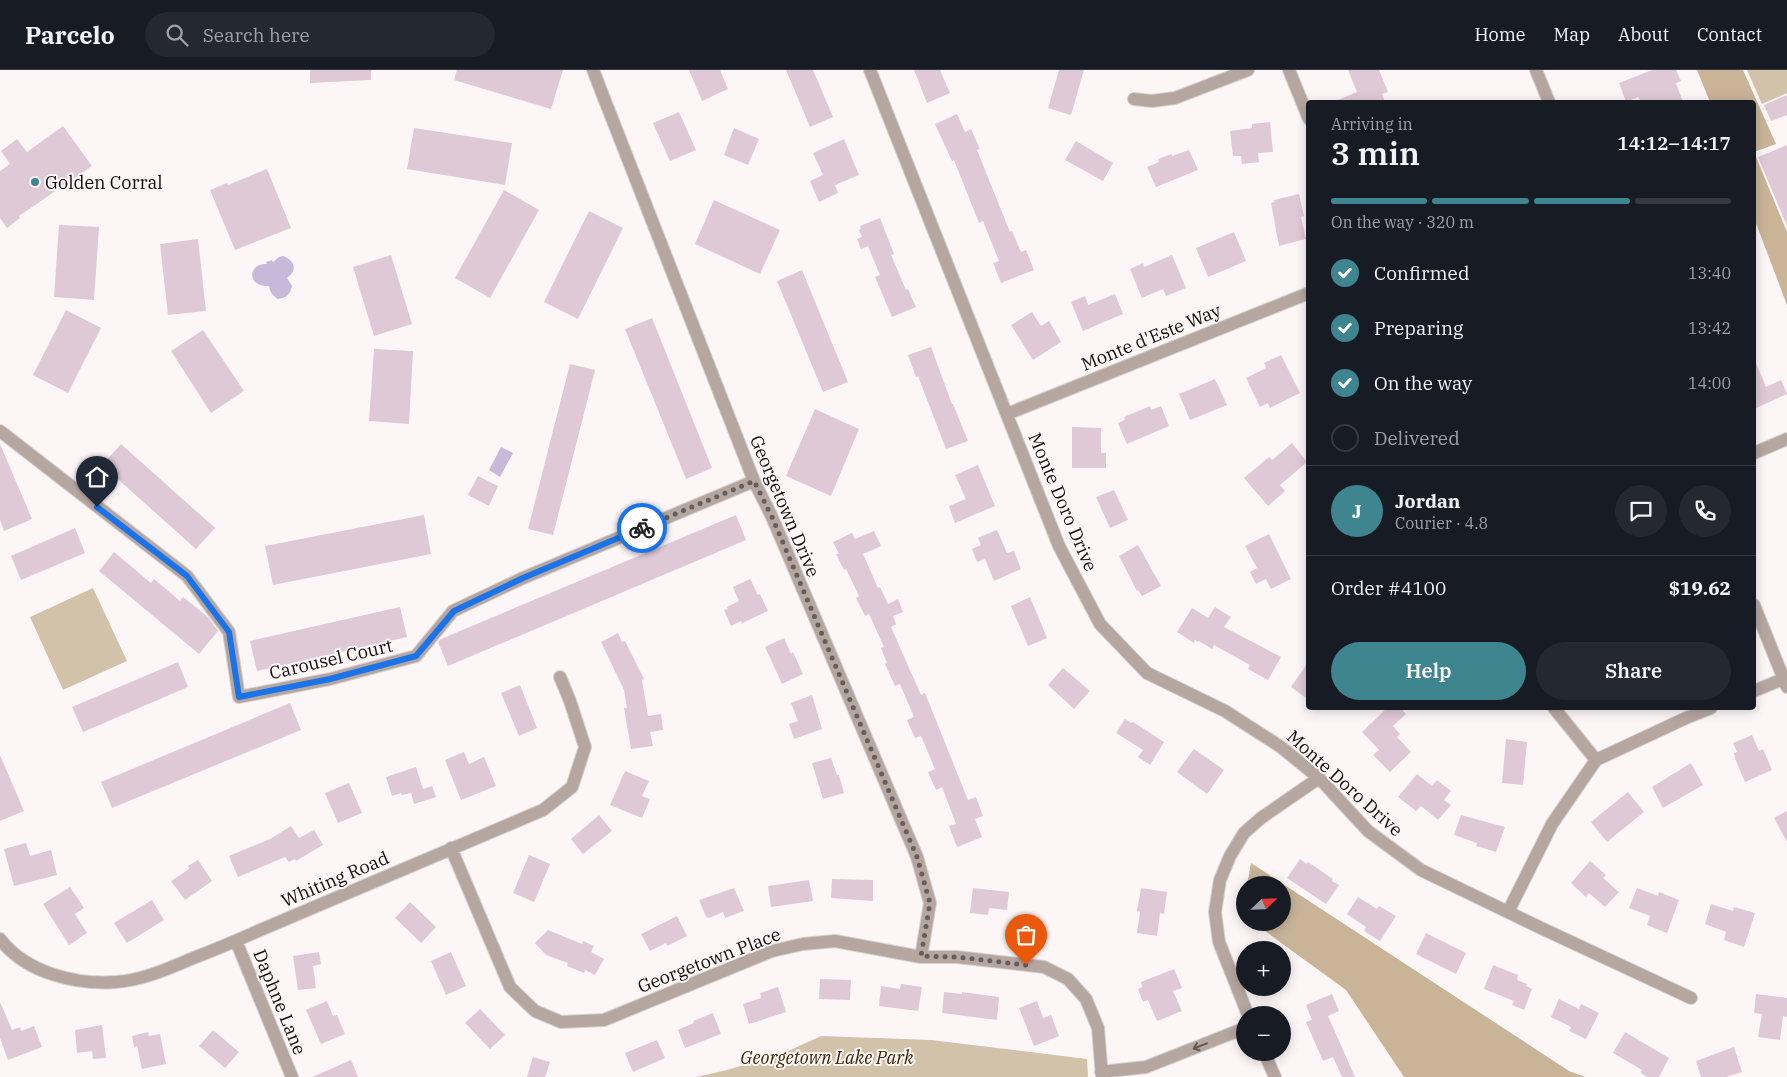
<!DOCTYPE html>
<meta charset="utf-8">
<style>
body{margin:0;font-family:"IBM Plex Serif",serif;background:#242831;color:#f1f3f6;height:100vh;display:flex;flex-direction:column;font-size:19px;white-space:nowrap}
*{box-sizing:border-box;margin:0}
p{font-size:16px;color:#9ea1a6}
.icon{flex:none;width:28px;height:28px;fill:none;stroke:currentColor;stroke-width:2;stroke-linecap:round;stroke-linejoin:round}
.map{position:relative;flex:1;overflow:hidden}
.details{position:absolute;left:1306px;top:30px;width:450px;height:610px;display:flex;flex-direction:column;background:#171b24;border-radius:5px;box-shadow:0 2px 12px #0003}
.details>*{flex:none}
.needle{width:32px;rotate:67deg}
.controls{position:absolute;left:1236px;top:806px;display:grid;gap:10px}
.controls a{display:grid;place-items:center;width:55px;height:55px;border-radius:50%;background:#171b24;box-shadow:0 2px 12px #0003;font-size:25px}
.pin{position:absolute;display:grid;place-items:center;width:42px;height:42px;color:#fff;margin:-51px -21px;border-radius:50% 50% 50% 0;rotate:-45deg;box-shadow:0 0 5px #0007}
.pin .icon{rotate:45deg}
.courier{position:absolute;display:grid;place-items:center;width:50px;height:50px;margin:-25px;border:4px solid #1a73e8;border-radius:50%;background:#fff;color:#222;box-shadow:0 1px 6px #0007}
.head em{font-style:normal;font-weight:600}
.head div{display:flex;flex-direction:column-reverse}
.head{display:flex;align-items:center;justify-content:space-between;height:85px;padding:0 25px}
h1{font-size:32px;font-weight:600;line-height:38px}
.bar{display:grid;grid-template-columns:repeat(4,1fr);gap:8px 5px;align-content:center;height:60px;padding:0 25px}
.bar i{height:6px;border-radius:4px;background:#363941}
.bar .active{background:#3f8590}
.bar p{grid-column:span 4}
.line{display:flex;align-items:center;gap:12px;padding:0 25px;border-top:1px solid #363941}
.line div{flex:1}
.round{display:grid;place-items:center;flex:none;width:52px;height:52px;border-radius:26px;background:#242831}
ol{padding:0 25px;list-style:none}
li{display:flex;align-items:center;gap:15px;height:55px}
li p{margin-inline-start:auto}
li .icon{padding:5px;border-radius:50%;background:#3f8590;color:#fff;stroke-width:4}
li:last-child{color:#9ea1a6}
li i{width:28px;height:28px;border:2px solid #363941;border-radius:50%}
.button{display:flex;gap:10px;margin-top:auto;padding:10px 25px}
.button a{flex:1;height:58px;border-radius:30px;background:#3f8590;color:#fff;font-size:20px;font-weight:600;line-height:58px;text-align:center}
.button a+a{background:#242831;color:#f1f3f6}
header{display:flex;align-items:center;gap:30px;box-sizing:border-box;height:70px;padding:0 25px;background:#171b24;border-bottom:1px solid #363941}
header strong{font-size:24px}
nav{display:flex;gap:28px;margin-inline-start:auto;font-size:18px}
.search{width:350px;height:45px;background:#242831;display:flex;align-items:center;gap:12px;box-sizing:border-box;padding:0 18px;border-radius:28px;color:#9ea1a6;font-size:19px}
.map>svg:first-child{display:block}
</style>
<header>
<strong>Parcelo</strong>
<div class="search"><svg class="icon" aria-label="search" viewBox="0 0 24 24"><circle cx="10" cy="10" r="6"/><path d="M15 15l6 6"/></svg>Search here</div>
<nav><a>Home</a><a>Map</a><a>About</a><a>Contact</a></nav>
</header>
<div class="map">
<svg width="1787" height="1007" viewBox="0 0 1787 1007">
<rect width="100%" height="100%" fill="#fcf6f7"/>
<path fill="#d3c2aa" d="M1747,0H1787V23L1762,34Z
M93,518L127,591L63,620L30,547Z
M821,966L931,970L1087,989L1088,1007H696L727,1000L784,983Z"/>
<path fill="#c9b498" d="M1697,0H1743L1776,74L1754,82L1787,162V235L1754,148V32H1710Z
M1251,793L1569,1001L1585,1007H1404L1346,920L1254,853L1282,852V815H1247Z"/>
<path fill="#c8b9d9" d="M283,186C296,191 297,201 287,208L292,216C290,225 286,228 278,229C272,225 270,222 269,216C245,217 249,192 267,194L266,192L272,190L273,192L279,187Z
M501,377L513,383L500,407L489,400Z"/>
<path fill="#e0c9d7" d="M310,0H371V10L310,13Z
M457,0H563L551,39L454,10Z
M689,0H720L728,19L702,31Z
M786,0H813L833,47L810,57Z
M914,0H940L950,23L927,33Z
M1059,0H1084L1071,45L1048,38Z
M1348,0H1379L1388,22L1382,24L1385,32H1333L1357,22Z
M1652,0H1676L1681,11L1676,13L1683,32H1641L1638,27L1626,32L1619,13Z
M1787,25V45L1771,51L1764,35Z
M679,42L696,80L670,91L653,53Z
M957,44L965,62L971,59L980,79L977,80L1010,162L1012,161L1021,182L1026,180L1034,200L1001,213L993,193L999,191L983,151L979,153L954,90L952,91L935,54Z
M1270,52L1273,82L1258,83L1259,92L1242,94L1241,86H1233L1230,61L1252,58V54Z
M63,56L92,96L19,146L20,148L7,158L0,148V101L10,94L1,81L17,69L27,82Z
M414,58L512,73L505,115L407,99Z
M734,58L759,69L748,95L724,85Z
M844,69L859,105L835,115L838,123L819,132L810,111L823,105L813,83Z
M1076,71L1113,93L1103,111L1065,90Z
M1787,75V156L1758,87Z
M1189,80L1198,100L1156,117L1147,97L1159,92L1158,89L1172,84V86Z
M267,99L291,158L235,180L210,120L227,113L228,115Z
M504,120L539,140L490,228L455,208Z
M1299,124L1304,146L1301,147L1306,169L1279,176L1271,133L1274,132V130Z
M714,130L780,160L760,204L695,174Z
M589,141L623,158L578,249L544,232Z
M880,148L894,184L891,185L906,220L908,219L916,237L892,247L875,207L880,205L868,176L861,179L857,169L862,167L859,160L861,159L860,156Z
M59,155L99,157L94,230L54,227Z
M1234,162L1246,191L1208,207L1196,178Z
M198,169L206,241L168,245L160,174Z
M391,185L412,254L374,266L353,197Z
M1172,185L1186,218L1166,226L1163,219L1142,228L1130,199L1143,193L1144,197Z
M802,200L848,312L823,322L777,211Z
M1115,224L1123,244L1083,261L1071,232L1085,226L1088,235Z
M66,240L101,258L68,323L33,305Z
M1032,242L1041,256L1049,251L1061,272L1033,290L1011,255Z
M652,248L712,398L686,409L625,259Z
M203,260L244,321L211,343L171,281Z
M931,277L952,334H953L968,371L946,379L918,306L916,307L908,285Z
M374,279L413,281L409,354L369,351Z
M1281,285L1300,323L1270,338L1268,333L1260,337L1246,308L1266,298L1264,293Z
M1754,288L1766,317L1781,310L1787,324L1754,339Z
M570,294L595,300L553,465L528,459Z
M1215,309L1227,335L1190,350L1179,324Z
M1150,336L1151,340L1161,336L1169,356L1127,374L1118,353L1125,350L1124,347Z
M815,339L859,359L831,426L786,406Z
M1072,357L1101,358V383H1106V398H1072Z
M1292,373L1307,392L1280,415L1285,421L1268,436L1244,408L1269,387L1272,390Z
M0,374L32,449L4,461L0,450Z
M121,374L215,458L196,479L102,395Z
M978,395L995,436L955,453L949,436L966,429L955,405Z
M478,406L498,416L489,436L468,425Z
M1114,420L1128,450L1110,458L1096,427Z
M424,445L431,484L273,515L265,476Z
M736,445L746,470L448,596L438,572L441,569Z
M75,458L85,483L21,510L11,486Z
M997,460L1007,483L1014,481L1021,499L994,511L985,489L977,492L972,479L981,475L978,468Z
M874,461L881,476L863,484L878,518L880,517L888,534L898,529L903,542L893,546L896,554L891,557L921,625L925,623L968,730L976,727L983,746L975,749L982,767L957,777L949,756L956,754L942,717L936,720L928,702L935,699L921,666L915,668L907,650L914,647L900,614L895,616L885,594L887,593L881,578L884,577L869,544L865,546L856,528L859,526L846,499L844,500L836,484H839L833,472L852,463L855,469Z
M1269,464L1291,509L1271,519L1266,509L1256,514L1250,502L1257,498L1245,476Z
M1138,475L1161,516L1142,526L1138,520L1137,521L1119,486Z
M114,482L151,513L154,509L180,531L183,527L208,547L218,561L199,584L99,501Z
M750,509L758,525L760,524L768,541L742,553L741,551L731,556L724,540L728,539L727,537L739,531L733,517Z
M1030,527L1047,568L1028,576L1011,536Z
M400,537L407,567L257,601L250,571Z
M1215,537L1231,547L1224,557L1281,587L1268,610L1248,599L1250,595L1214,575L1212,579L1199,571L1198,572L1195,570L1194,573L1177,562L1192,538L1208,548Z
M618,563L622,572L625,571L644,609L642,610L648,646L661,644L663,660L650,662L653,676L631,679L624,638H627L624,620L601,572Z
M784,568L791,584L793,582L803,604L782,614L765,577Z
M1309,591V630L1291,617Z
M178,592L188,617L83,662L72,637Z
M1063,598L1090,621L1074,639L1048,615Z
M520,615L537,658L519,666L501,623Z
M812,625L822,659L794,669L789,654L798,651L791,633Z
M290,633L301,660L112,738L101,712Z
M1387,638H1400L1406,644L1393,656L1400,664L1397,667L1411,682L1390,702L1373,685L1379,680L1362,662Z
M1125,649L1131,653L1133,652L1164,672L1150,695L1138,687L1143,680L1116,663Z
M1752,665L1759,681L1763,679L1772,700L1745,712L1736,691L1734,683L1737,682L1733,673Z
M1506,669L1527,672L1523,715L1502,713Z
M1194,679L1224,700L1207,724L1177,702Z
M464,682L469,694L484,687L496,716L461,730L445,690Z
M0,685L24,741L0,751Z
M831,688L837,705H839L844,723L823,729L812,693Z
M1691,693L1703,715L1663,738L1652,717Z
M416,697L423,719L432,716L436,727L414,734L411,723L402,725L401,723L392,726L386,707Z
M625,701L649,711L642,726L650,729L642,748L610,735Z
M1417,704L1432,716L1437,710L1451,721L1444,730L1451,735L1438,750L1421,736L1416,741L1398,727Z
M349,713L362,743L338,753L325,723Z
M1628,722L1644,742L1607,772L1591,752Z
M1787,741V772L1774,748Z
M599,745L612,761L583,784L571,769Z
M1461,745L1505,757L1496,782L1476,776L1477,773L1454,765Z
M291,756L299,768L314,760L323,775L296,791L295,789L289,792L285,787L238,807L229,786L270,769Z
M26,773L30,786L51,780L57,805L14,816L4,779Z
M529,785L550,794L534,832L513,823Z
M1300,789L1307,794L1308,792L1333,809L1332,811L1339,815L1326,834L1287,808Z
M198,790L212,811L185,830L171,811L189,799L188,796Z
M1590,791L1606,805L1603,808L1619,822L1605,837L1589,823L1586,827L1571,813Z
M832,809L873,810V831L831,828Z
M809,810L813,831L771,837L768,816Z
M70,817L84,838L75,844L87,863L69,875L43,834Z
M734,818L744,841L725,848L723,842L709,848L706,847L699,830Z
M973,818L1009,822L1007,840L989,838L988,845L970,843Z
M1141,818L1167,822L1164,844L1160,843L1157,866L1137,863L1140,842L1137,841Z
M1637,818L1658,826L1659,822L1679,830L1667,863L1647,855L1650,846L1629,838Z
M1358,827L1377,839L1379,836L1396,846L1380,871L1364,861L1366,857L1347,844Z
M152,830L164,850L127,873L114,853Z
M410,832L436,857L421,873L395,848Z
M1711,834L1733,841L1734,837L1755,843L1744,877L1724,870L1726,862L1705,854Z
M677,846L687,866L667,876L666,873L650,881L641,864Z
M548,860L582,874L583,871L594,876L591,882L604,889L595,905L585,900L584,903L567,896L568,893L546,885L535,873Z
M1426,863L1466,883L1456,904L1416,884Z
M319,882L321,894L313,896L316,918L298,920L293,886Z
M451,882L466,916L446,925L431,891Z
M1493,895L1518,905L1517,910L1527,914L1526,916L1532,919L1524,940L1512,935L1514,931L1484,919Z
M1174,899L1182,918L1173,921L1182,941L1157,951L1148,930L1143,932L1138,919L1142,917L1141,912Z
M820,909L851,910L850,930L819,929Z
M901,914L922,917L918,941L879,936L881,916L900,919Z
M778,917L786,942L749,954L743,934L761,928L760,923Z
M944,922L962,924V922L999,927L997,950L942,943Z
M1332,924L1339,941L1328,946L1355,1007H1342L1333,987L1323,991L1306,952L1312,950L1306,935Z
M1756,924L1787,928V947L1783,946L1780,970L1758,967L1762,944L1754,943Z
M1559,929L1579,939L1581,934L1599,943L1586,969L1569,961L1571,957L1551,947Z
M327,931L333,946L337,945L345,964L321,974L306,940Z
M1037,931L1043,948L1051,945L1059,966L1034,976L1019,938Z
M0,932L12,960L20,957L21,961L34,956L42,977L8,990L0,968Z
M480,939L505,965L490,979L465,953Z
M713,943L721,964L685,978L678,960L694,953L693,951Z
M102,955L106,988L93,989L92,981L77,983L75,960Z
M213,960L239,982L225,998L199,976Z
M148,962L149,966L160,964L166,994L142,999L137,976L134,977L132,966Z
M1625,962L1669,988L1659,1007H1647L1641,1003L1642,1000L1613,983Z
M657,970L665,988L633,1002L625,983Z
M1734,977L1742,1002L1726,1007H1701L1696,991Z
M533,987L550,992L545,1007H527Z
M351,990L358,1007H312Z"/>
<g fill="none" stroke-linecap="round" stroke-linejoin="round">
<g stroke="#d7d0d1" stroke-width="14">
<path id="minor" d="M593,0L754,411L772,447L917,787L930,833L921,887
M870,0L1059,476L1100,554L1147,603L1225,641L1281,677L1319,708L1368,761L1421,800L1541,858L1691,928
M1289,0L1309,49
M1536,0L1549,32
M1134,29L1152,31L1175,28L1248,0
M1007,344L1309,223
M0,361L187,506L229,562L239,627L330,609L416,586L453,541L523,508L754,411
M1754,383L1787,369
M1754,535L1787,617
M1754,621L1783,609
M1554,638L1596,690
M451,778L510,917L535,941L561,952L604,950L772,881L803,874L835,871L921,887H957L1044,897L1068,909L1086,929L1098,958L1102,1007
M1508,842L1552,754L1596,690L1686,648L1711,638
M0,869C26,903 76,915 116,912C143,910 167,899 191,889C214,880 236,871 258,861C353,820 448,781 543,740L572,717L585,677L570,631L560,607
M236,871L292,1007
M1248,945L1219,872L1215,842L1220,810L1230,786L1244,763L1261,748L1319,708
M1264,982L1275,1007
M1101,1002L1146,997L1245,958"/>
</g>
<use href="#minor" stroke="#b6a6a0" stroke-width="12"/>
</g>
<defs><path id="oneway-shaft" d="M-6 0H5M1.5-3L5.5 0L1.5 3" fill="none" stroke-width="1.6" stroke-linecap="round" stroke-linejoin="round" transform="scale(1.25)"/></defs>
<use stroke="#655856" href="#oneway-shaft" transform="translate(1200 976) rotate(159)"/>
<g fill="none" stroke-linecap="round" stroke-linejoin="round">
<path stroke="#655d5e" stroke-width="5" stroke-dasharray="0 9" d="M642,458L754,411L772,447L917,787L930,833L921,886L957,887L1026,895"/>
<path stroke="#1a73e8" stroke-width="6" d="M97,437L187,506L229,562L239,627L330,609L416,586L454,541L523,508L642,458"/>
</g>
<circle fill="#3f8590" stroke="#fcf6f7" stroke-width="2" cx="35" cy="112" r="5"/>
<g text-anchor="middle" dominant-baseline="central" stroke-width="4" stroke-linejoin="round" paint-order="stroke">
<g font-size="18" fill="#140b0c" stroke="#fcf6f7" text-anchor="start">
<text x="45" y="112">Golden Corral</text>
</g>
<g font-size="18" fill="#140b0c" stroke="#fcf6f7">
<text transform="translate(1151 267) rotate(-22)">Monte d'Este Way</text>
<text transform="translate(1063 432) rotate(67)">Monte Doro Drive</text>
<text transform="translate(785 436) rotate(67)">Georgetown Drive</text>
<text transform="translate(331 589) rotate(-13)">Carousel Court</text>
<text transform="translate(1345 713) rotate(42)">Monte Doro Drive</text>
<text transform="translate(335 809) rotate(-23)">Whiting Road</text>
<text transform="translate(709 890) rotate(-21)">Georgetown Place</text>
<text transform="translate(280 932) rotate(68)">Daphne Lane</text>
</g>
<g font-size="18" font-style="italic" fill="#3c2600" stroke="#fcf6f7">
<text x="827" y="987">Georgetown Lake Park</text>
</g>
</g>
</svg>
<div class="controls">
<a><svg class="needle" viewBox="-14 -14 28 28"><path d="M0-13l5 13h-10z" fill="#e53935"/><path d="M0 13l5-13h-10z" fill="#9ea1a6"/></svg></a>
<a>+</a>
<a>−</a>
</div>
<div class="pin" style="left:1026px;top:895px;background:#ea580c"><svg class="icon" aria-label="bag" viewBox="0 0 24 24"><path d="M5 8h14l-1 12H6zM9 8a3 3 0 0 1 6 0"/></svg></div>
<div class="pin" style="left:97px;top:437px;background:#1f2937"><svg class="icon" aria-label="home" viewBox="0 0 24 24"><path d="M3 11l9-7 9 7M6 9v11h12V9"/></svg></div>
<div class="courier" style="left:642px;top:458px"><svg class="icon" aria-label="bike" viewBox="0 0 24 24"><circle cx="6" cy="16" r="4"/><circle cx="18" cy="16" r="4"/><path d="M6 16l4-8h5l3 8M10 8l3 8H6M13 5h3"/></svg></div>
<section class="details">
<div class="head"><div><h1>3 min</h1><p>Arriving in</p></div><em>14:12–14:17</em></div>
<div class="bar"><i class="active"></i><i class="active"></i><i class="active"></i><i></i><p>On the way · 320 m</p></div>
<ol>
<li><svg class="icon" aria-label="check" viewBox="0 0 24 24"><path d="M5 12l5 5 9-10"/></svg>Confirmed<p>13:40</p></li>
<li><svg class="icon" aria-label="check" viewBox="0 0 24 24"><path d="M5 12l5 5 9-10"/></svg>Preparing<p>13:42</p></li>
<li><svg class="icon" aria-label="check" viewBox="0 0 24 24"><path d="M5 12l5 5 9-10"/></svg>On the way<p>14:00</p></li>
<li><i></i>Delivered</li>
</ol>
<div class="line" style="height:90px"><b class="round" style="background:#3f8590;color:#fff">J</b><div><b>Jordan</b><p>Courier · 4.8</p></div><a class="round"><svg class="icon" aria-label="chat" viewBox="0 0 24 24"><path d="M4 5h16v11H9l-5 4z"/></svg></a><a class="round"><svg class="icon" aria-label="phone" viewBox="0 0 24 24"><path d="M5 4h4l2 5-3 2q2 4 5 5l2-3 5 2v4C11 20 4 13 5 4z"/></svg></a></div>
<div class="line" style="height:65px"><div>Order #4100</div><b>$19.62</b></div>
<div class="button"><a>Help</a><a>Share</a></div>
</section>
</div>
